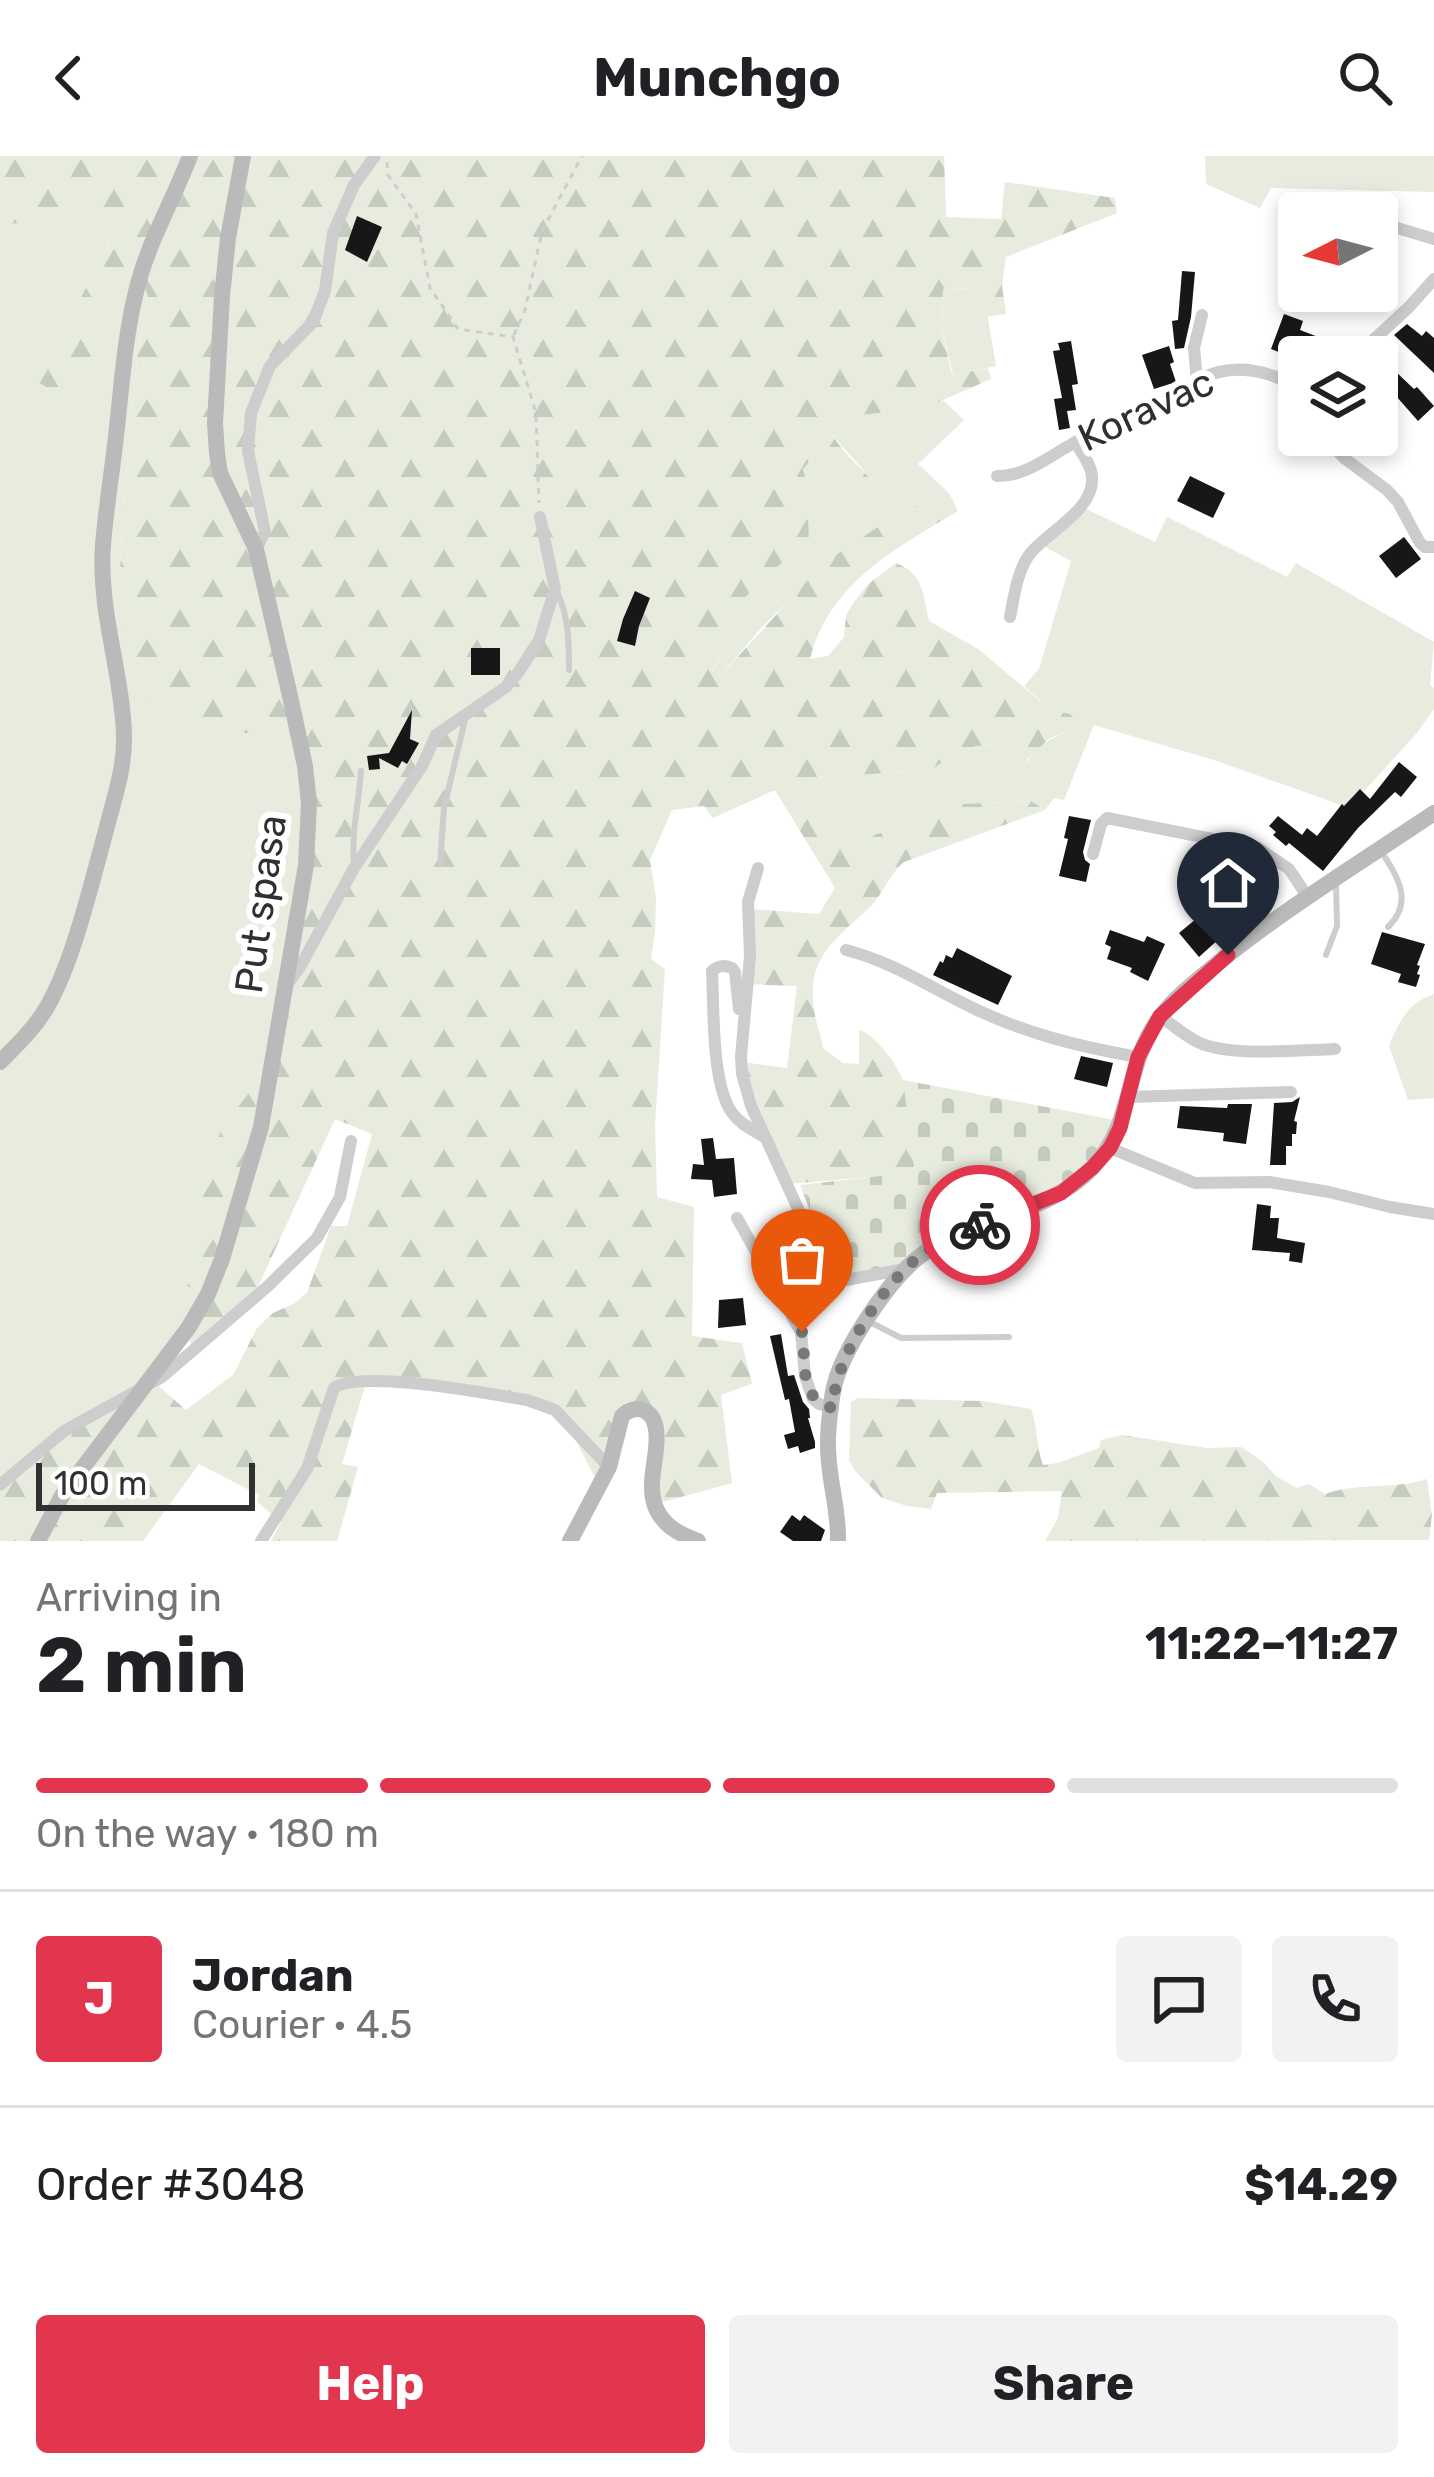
<!DOCTYPE html>
<meta charset="utf-8">
<style>
body{margin:0;font-family:Rubik,sans-serif;background:#f2f2f2;color:#202124;height:100vh;display:flex;flex-direction:column;font-size:45px;white-space:nowrap}
*{box-sizing:border-box;margin:0}
p{font-size:39px;color:#757577}
.icon{flex:none;width:66px;height:66px;fill:none;stroke:currentColor;stroke-width:2;stroke-linecap:round;stroke-linejoin:round}
.map{position:relative;height:1385px;overflow:hidden}
.details{display:flex;flex-direction:column;background:#fff;flex:1}
.details>*{flex:none}
.needle{width:78px;rotate:264deg}
.fabs{position:absolute;left:1278px;top:36px;display:grid;gap:24px}
.fabs a{display:grid;place-items:center;width:120px;height:120px;border-radius:12px;background:#fff;box-shadow:0 6px 18px #0003;font-size:60px}
.scale{position:absolute;left:36px;bottom:30px;width:219px;box-sizing:border-box;padding-left:12px;border:6px solid #303030;border-top:0;font-size:33px;line-height:42px;white-space:nowrap;color:#303030;-webkit-text-stroke:9px #fff;paint-order:stroke}
.pin{position:absolute;display:grid;place-items:center;width:102px;height:102px;color:#fff;margin:-123px -51px;border-radius:50% 50% 50% 0;rotate:-45deg;box-shadow:0 0 12px #0007}
.pin .icon{rotate:45deg}
.courier{position:absolute;display:grid;place-items:center;width:120px;height:120px;margin:-60px;border:9px solid #e2364e;border-radius:50%;background:#fff;color:#222;box-shadow:0 3px 15px #0007}
.summary em{font-style:normal;font-weight:700}
.summary div{display:flex;flex-direction:column-reverse}
.summary{display:flex;align-items:center;justify-content:space-between;height:204px;padding:0 36px}
h1{font-size:78px;font-weight:700;line-height:90px}
.bar{display:grid;grid-template-columns:repeat(4,1fr);gap:18px 12px;align-content:center;height:144px;padding:0 36px}
.bar i{height:15px;border-radius:9px;background:#e0e0e0}
.bar .on{background:#e2364e}
.bar p{grid-column:span 4}
.line{display:flex;align-items:center;gap:30px;padding:0 36px;border-top:3px solid #e0e0e0}
.line div{flex:1}
.round{display:grid;place-items:center;flex:none;width:126px;height:126px;border-radius:12px;background:#f2f2f2}
.primary-button{display:flex;gap:24px;margin-top:auto;padding:24px 36px}
.primary-button a{flex:1;height:138px;border-radius:12px;background:#e2364e;color:#fff;font-size:48px;font-weight:700;line-height:138px;text-align:center}
.primary-button a+a{background:#f2f2f2;color:#202124}
header{display:flex;justify-content:space-between;align-items:center;height:156px;padding:0 36px;background:#fff;font-size:54px;font-weight:700}
.map>svg:first-child{display:block}
</style>
<header><svg class="icon" aria-label="back" viewBox="0 0 24 24"><path d="M15 5l-7 7 7 7"/></svg>Munchgo<svg class="icon" aria-label="search" viewBox="0 0 24 24"><circle cx="10" cy="10" r="6"/><path d="M15 15l6 6"/></svg></header>
<div class="map">
<svg width="1434" height="1385" viewBox="0 0 1434 1385">
<defs>
<pattern id="forest-firs" width="22" height="20" patternUnits="userSpaceOnUse" patternTransform="scale(3)"><rect width="22" height="20" fill="#e7ecde"/><path d="M5 1l3.5 6h-7zM16 11l3.5 6h-7z" fill="#c6cbbf"/></pattern>
<pattern id="cemetery-stones" width="16" height="16" patternUnits="userSpaceOnUse" patternTransform="scale(3)"><rect width="16" height="16" fill="#e7ecde"/><path d="M2 7V4a2 2 0 0 1 4 0v3zM10 15v-3a2 2 0 0 1 4 0v3z" fill="#c6cbbf"/></pattern>
</defs>
<rect width="100%" height="100%" fill="#fff"/>
<path fill="#e7ecde" d="M1205,0H1434V36L1271,32L1260,52L1206,28Z
M67,59H86L111,67L108,91L50,200L23,212L73,255L99,174L127,118L137,114L148,140L138,194L124,335L120,414L134,538L189,560L219,577H267L303,583L314,632L279,905L209,1017L198,1055L187,1135V1180L172,1203L0,1329V69Z
M983,132L996,210L953,219L942,174L943,133Z
M943,244L964,264L918,308L949,337L900,356L790,444L762,471L720,520L712,516L730,484L731,467L737,449L778,410L808,388L807,328L803,313L815,299L841,317L847,335L880,333L819,264L904,254Z
M1082,351L1155,386L1167,361L1287,421L1296,407L1434,486L1430,529L1434,532V553L1416,578L1365,634H1360L1344,650L1214,604L1094,569L1064,644L1054,642L1045,654L1031,645L960,648L930,665L876,678L854,694L832,663L812,621L929,615L947,603L976,590L1004,589L1025,610C1035,587 1059,579 1081,570L1069,558L1051,554L1024,530L1039,513L1071,405L1040,388Z
M1434,838V942L1408,944L1389,890C1399,865 1408,847 1434,838Z"/>
<path fill="url(#forest-firs)" d="M0,0H944L946,61L1001,63L1005,26L1115,42L1117,57L1006,101L1002,130L1006,158L986,161L983,132L943,133L942,175L952,219L988,212L991,223L943,244L904,254L820,264L848,300L881,333L858,342L847,335L841,317L815,299L803,313L807,328L809,388L778,410L737,449L731,467L730,484L712,515L720,520L823,408L900,356L949,337L958,355C895,393 830,426 810,503L828,500L844,481L846,459L854,446L868,428L896,407C924,418 923,438 929,465L978,493L1051,554L1070,558L1082,570L1050,582L1027,603L1026,611L1004,589L976,590L947,603L929,615L813,621L832,663L854,694L876,678L930,665L960,648L1031,645L1045,654L904,706C889,718 884,737 870,751C831,788 803,803 816,864C818,874 822,882 823,892L843,907L859,908V874C875,878 895,906 902,922C910,940 912,995 915,1017L790,1028L749,947L742,906L787,912L797,830L746,828L750,753L819,758L835,732L775,634L713,662L704,650L672,654L650,704L656,742L655,775L651,803L665,813L655,969L657,1041L694,1051L692,1180L742,1187L752,1228L721,1239L732,1327L652,1349L653,1269L633,1255L598,1328L568,1269L527,1244L366,1226L342,1308L358,1311L337,1385H271L281,1366L257,1346L259,1339L199,1308L143,1385H0V1329L64,1275L154,1226L186,1254L233,1219L257,1172L273,1157L295,1147L307,1137L331,1070H347L372,978L335,963L251,1146L195,1195L187,1180V1135L198,1055L221,973L259,924L279,905L314,688L303,583L267,577H219L189,560L134,539L124,476L120,414L124,335L138,194L148,140L137,115L127,118L99,174L73,256L43,229L31,224L22,211L50,199L108,91L111,67C68,53 43,65 0,69Z
M858,1242L983,1245L1031,1253C1038,1271 1036,1290 1043,1309L1058,1307L1099,1292L1101,1284L1122,1279L1207,1292L1241,1291L1262,1305L1277,1321L1297,1332L1309,1328L1325,1338C1358,1326 1393,1334 1427,1323L1432,1359L1429,1384L1045,1385L1058,1362L1062,1335L937,1337L931,1353L907,1350L882,1342L855,1315L849,1304L851,1246Z"/>
<path fill="url(#cemetery-stones)" d="M903,924L1120,965L1103,995L1065,1030L1003,1051L947,1075L900,1111L835,1122L827,1115L817,1073L800,1029L915,1016Z"/>
<path fill="#171717" d="M357,60L382,71L367,106L345,94Z
M1182,115L1195,116L1191,161L1184,192L1175,193L1172,165L1178,164Z
M1284,158L1303,165L1300,174L1326,184L1319,201H1299V204L1271,193Z
M1407,168L1422,180L1426,175L1434,182V217L1394,179Z
M1071,185L1078,228L1072,229L1076,254L1067,255L1070,272L1059,274L1054,243L1062,242L1053,195L1060,194L1058,187Z
M1169,190L1174,206L1170,208L1176,226L1154,233L1142,199Z
M1377,198L1414,233L1417,231L1434,250L1418,265L1389,232L1385,236L1377,228Z
M1190,320L1225,337L1213,362L1177,345Z
M1404,381L1421,403L1396,422L1379,400Z
M635,435L650,442L639,470L635,490L617,485L623,463Z
M471,492H500V519H471Z
M412,554L410,583L419,587L407,608L402,605L398,612L379,602L380,613L369,614L367,600L389,597Z
M1399,606L1417,621L1401,641L1395,636L1358,672L1323,715L1289,687L1286,690L1273,679L1276,676L1269,670L1278,660L1302,679L1307,672L1317,680L1342,648L1344,650L1360,633L1370,643Z
M1069,660L1091,664L1083,696L1085,704L1090,708L1086,726L1059,720L1068,683L1064,682Z
M1260,708L1279,731L1259,747L1240,725Z
M1202,758L1221,781L1199,801L1179,777Z
M1110,774L1144,786L1147,780L1165,788L1148,825L1130,816L1132,812L1107,803L1111,791L1105,788Z
M1382,776L1425,788L1417,809L1420,810L1417,818L1420,819L1416,831L1398,826L1401,818L1371,808Z
M957,792L1012,820L998,849L933,819L940,805L943,807L946,799L952,802Z
M1081,900L1113,907L1107,931L1074,923Z
M1300,941L1294,965L1297,966L1296,978H1292V990H1286V1009H1270L1274,947L1292,946Z
M1228,948H1252L1246,988L1223,985L1224,977L1177,972L1180,950L1227,952Z
M713,982L716,1003L734,1002L737,1038L714,1041L712,1024L691,1023L693,1008L704,1009L701,983Z
M1257,1048L1271,1050L1270,1062H1279L1277,1082L1305,1087L1302,1107L1289,1105L1290,1097L1252,1094Z
M743,1142L746,1169L718,1172L719,1144Z
M781,1178L788,1220L794,1219L803,1246L809,1253L810,1262H808L815,1286V1292L800,1297L798,1290L788,1293L784,1279L795,1276L789,1243L785,1244L770,1180Z
M792,1359L800,1365L804,1359L825,1374L821,1385H793L780,1376Z"/>
<g fill="none" stroke-linecap="round" stroke-linejoin="round">
<path stroke="#cdcdcd" stroke-width="3" stroke-dasharray="6 6" stroke-linecap="butt" d="M387,6L388,19L416,58L430,132L458,173L513,181L536,257L539,347
M514,179L525,154L542,75L582,0"/>
<path stroke="#cdcdcd" stroke-width="6" d="M557,436C569,461 569,487 569,514
M1381,695C1398,721 1414,746 1388,771
M354,708C351,674 359,649 361,615
M440,708L444,652L466,560
M1326,799L1337,770L1336,727
M870,1166L901,1182L1009,1181"/>
<path stroke="#cdcdcd" stroke-width="12" d="M1377,66L1434,83
M1355,201L1409,151L1434,123
M1197,225L1194,192L1202,159
M1323,279L1344,302L1387,334L1398,346L1420,387L1425,391H1434
M997,320C1025,321 1049,300 1074,287C1104,270 1136,257 1168,242C1179,237 1189,229 1200,223C1234,206 1268,214 1299,232
M256,393L265,376L248,295L251,257L270,210L313,166L325,135L333,77L354,29L375,0
M1010,461C1014,441 1017,416 1029,399C1047,375 1095,355 1092,320C1091,308 1081,296 1075,286
M1093,698L1101,668L1107,662L1258,692L1289,713L1307,740
M758,712L748,746L750,800L741,900L742,918L751,950L800,1057L815,1108L828,1121L846,1124L905,1113
M846,794C893,806 931,832 975,853C1027,878 1081,891 1138,901
M289,826L300,811L354,712L422,610L436,579L506,531L518,517L539,484L555,433L540,361
M739,853L735,816L732,812C724,809 719,809 712,815C714,851 711,930 733,958C740,968 753,974 764,981
M1160,860C1173,869 1186,881 1200,887C1232,901 1299,894 1335,893
M1129,941L1291,936
M1110,992L1195,1027L1269,1026L1329,1036L1390,1051L1434,1058
M737,1062L801,1176L805,1220L813,1243L819,1248L833,1252
M0,1329L64,1275L162,1221L268,1130L317,1082L340,1041L351,985
M261,1385L307,1313L334,1232C361,1213 489,1238 527,1244L555,1254L609,1311"/>
<path stroke="#bababa" stroke-width="16" d="M0,906C17,889 35,872 47,851C73,806 91,729 105,678C113,646 125,613 124,579C122,515 98,454 103,389C106,350 113,311 117,271C122,226 125,180 136,136C147,88 173,45 190,0
M38,1385L63,1338L189,1171L208,1138L222,1103L261,971L306,709L309,647L305,610L290,540L256,393L220,317L217,297L215,267L222,140L228,82L243,0
M570,1385L609,1311L622,1260C636,1247 653,1253 656,1273C660,1298 646,1324 655,1350C663,1370 679,1378 698,1385
M838,1385C839,1351 827,1319 828,1286C828,1271 831,1245 834,1231C843,1192 891,1120 924,1097C936,1088 951,1082 964,1076C1008,1057 1059,1048 1093,1011C1134,968 1124,911 1158,864C1175,840 1202,820 1224,802C1291,749 1364,704 1434,657"/>
</g>
<g fill="none" stroke-linecap="round" stroke-linejoin="round">
<path stroke="#787878" stroke-width="12" stroke-dasharray="0 21.6" d="M802,1176C807,1206 797,1243 833,1252C833,1204 883,1128 921,1099C938,1086 960,1078 980,1069"/>
<path stroke="#e2364e" stroke-width="15" d="M980,1069L1061,1037L1092,1012L1110,992L1120,972L1138,901L1160,860L1228,799"/>
</g>
<g text-anchor="middle" dominant-baseline="central" stroke-width="12" stroke-linejoin="round" paint-order="stroke">
<g font-size="39" fill="#303030" stroke="#fff">
<text transform="translate(1146 254) rotate(-25)">Koravac</text>
<text transform="translate(261 748) rotate(-82)">Put spasa</text>
</g>
</g>
</svg>
<div class="fabs">
<a><svg class="needle" viewBox="-14 -14 28 28"><path d="M0-13l5 13h-10z" fill="#e53935"/><path d="M0 13l5-13h-10z" fill="#757577"/></svg></a>
<a><svg class="icon" aria-label="layers" viewBox="0 0 24 24"><path d="M12 4l9 5-9 5-9-5zM3 14l9 5 9-5"/></svg></a>
</div>
<div class="scale">100 m</div>
<div class="pin" style="left:802px;top:1176px;background:#ea580c"><svg class="icon" aria-label="bag" viewBox="0 0 24 24"><path d="M5 8h14l-1 12H6zM9 8a3 3 0 0 1 6 0"/></svg></div>
<div class="pin" style="left:1228px;top:799px;background:#1f2937"><svg class="icon" aria-label="home" viewBox="0 0 24 24"><path d="M3 11l9-7 9 7M6 9v11h12V9"/></svg></div>
<div class="courier" style="left:980px;top:1069px"><svg class="icon" aria-label="bike" viewBox="0 0 24 24"><circle cx="6" cy="16" r="4"/><circle cx="18" cy="16" r="4"/><path d="M6 16l4-8h5l3 8M10 8l3 8H6M13 5h3"/></svg></div>
</div>
<section class="details">
<div class="summary"><div><h1>2 min</h1><p>Arriving in</p></div><em>11:22–11:27</em></div>
<div class="bar"><i class="on"></i><i class="on"></i><i class="on"></i><i></i><p>On the way · 180 m</p></div>
<div class="line" style="height:216px"><b class="round" style="background:#e2364e;color:#fff">J</b><div><b>Jordan</b><p>Courier · 4.5</p></div><a class="round"><svg class="icon" aria-label="chat" viewBox="0 0 24 24"><path d="M4 5h16v11H9l-5 4z"/></svg></a><a class="round"><svg class="icon" aria-label="phone" viewBox="0 0 24 24"><path d="M5 4h4l2 5-3 2q2 4 5 5l2-3 5 2v4C11 20 4 13 5 4z"/></svg></a></div>
<div class="line" style="height:156px"><div>Order #3048</div><b>$14.29</b></div>
<div class="primary-button"><a>Help</a><a>Share</a></div>
</section>
